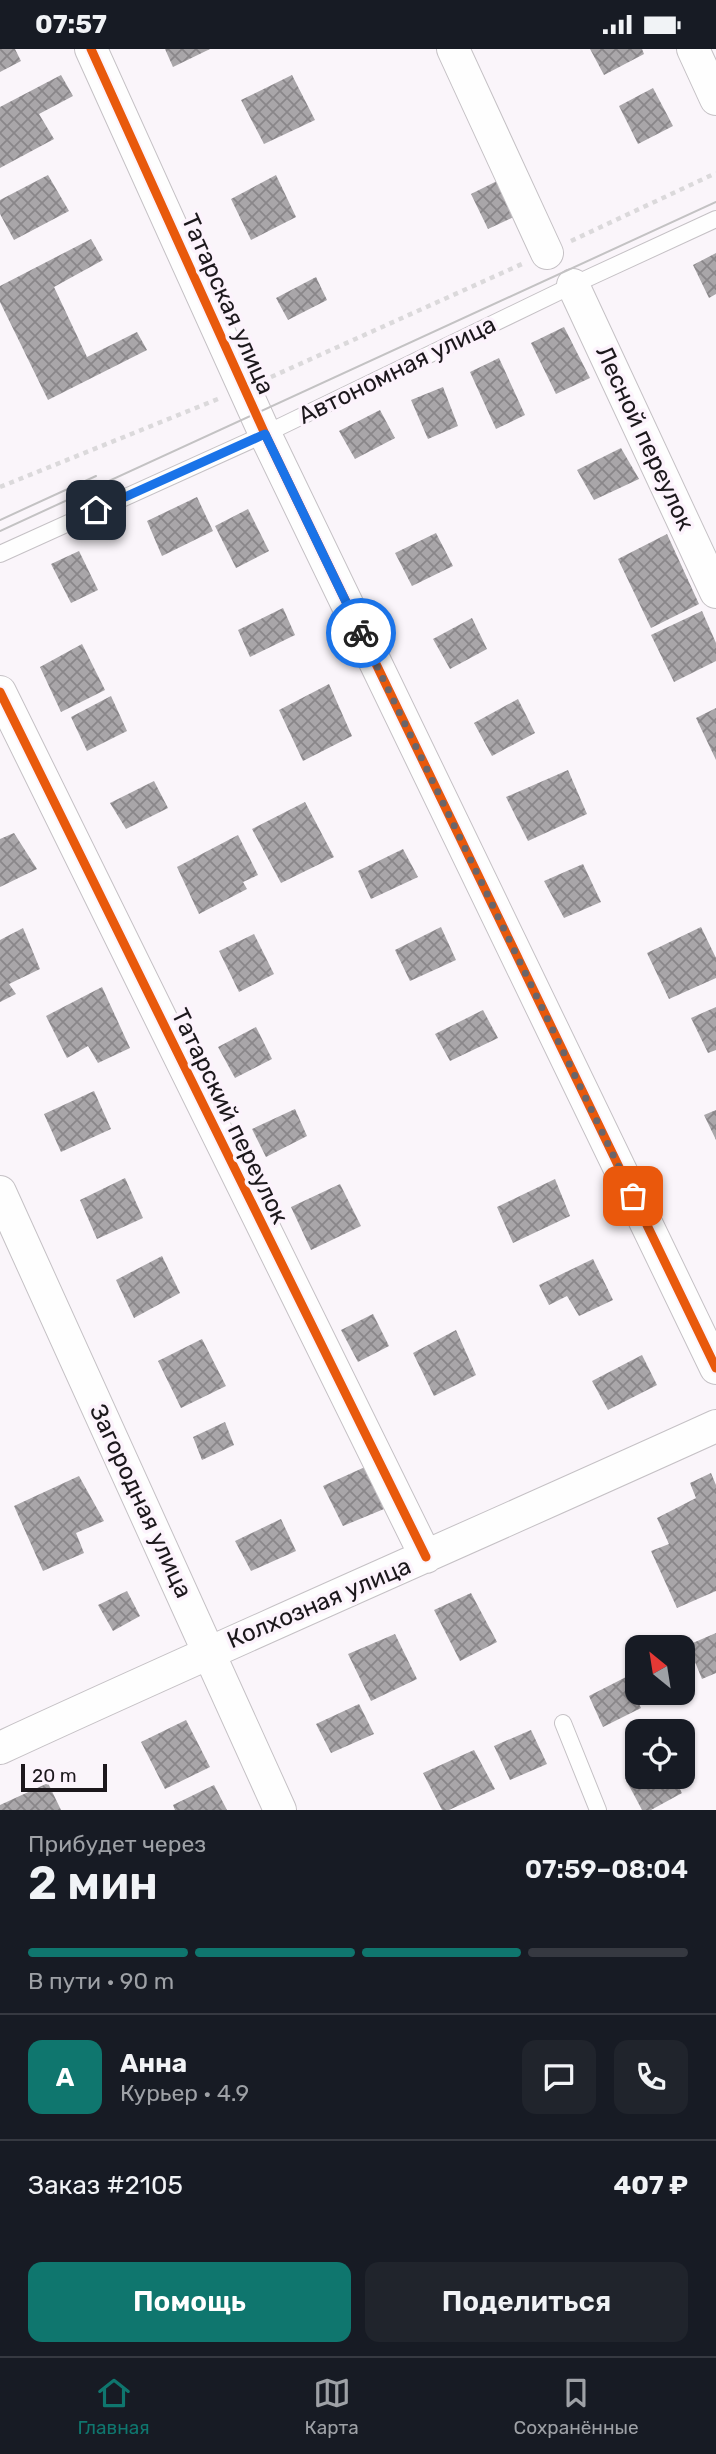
<!DOCTYPE html>
<html lang="ru">
<meta charset="utf-8">
<style>
body{margin:0;font-family:Rubik,sans-serif;background:#20242c;color:#f1f3f6;height:100vh;display:flex;flex-direction:column;font-size:26px;white-space:nowrap}
*{box-sizing:border-box;margin:0}
p{font-size:23px;color:#9ea1a6}
.icon{flex:none;width:38px;height:38px;fill:none;stroke:currentColor;stroke-width:2;stroke-linecap:round;stroke-linejoin:round}
.map{position:relative;height:1761px;overflow:hidden}
.panel{display:flex;flex-direction:column;background:#171b24;flex:1}
.panel>*{flex:none}
.needle{width:46px;rotate:330deg}
.fabs{position:absolute;left:625px;top:1586px;display:grid;gap:14px}
.fabs a{display:grid;place-items:center;width:70px;height:70px;border-radius:14px;background:#171b24;box-shadow:0 2px 5px #0004;font-size:35px}
.scale{position:absolute;left:21px;bottom:18px;width:86px;box-sizing:border-box;padding-left:7px;border:4px solid #1c181c;border-top:0;font-size:19px;line-height:24px;white-space:nowrap;color:#1c181c;-webkit-text-stroke:5px #fcf3fc;paint-order:stroke}
.pin{position:absolute;display:grid;place-items:center;width:60px;height:60px;color:#fff;margin:-30px;border-radius:14px;box-shadow:0 4px 10px #0006}
.courier{position:absolute;display:grid;place-items:center;width:70px;height:70px;margin:-35px;border:5px solid #1a73e8;border-radius:50%;background:#fff;color:#222;box-shadow:0 2px 9px #0007}
.summary em{font-style:normal;font-weight:600}
.summary div{display:flex;flex-direction:column-reverse}
.summary{display:flex;align-items:center;justify-content:space-between;height:119px;padding:0 28px}
h1{font-size:46px;font-weight:600;line-height:52px}
.bar{display:grid;grid-template-columns:repeat(4,1fr);gap:10px 7px;align-content:center;height:84px;padding:0 28px}
.bar i{height:9px;border-radius:5px;background:#363941}
.bar .active{background:#0f766e}
.bar p{grid-column:span 4}
.line{display:flex;align-items:center;gap:18px;padding:0 28px;border-top:2px solid #363941}
.line div{flex:1}
.round{display:grid;place-items:center;flex:none;width:74px;height:74px;border-radius:14px;background:#20242c}
.primary-button{display:flex;gap:14px;margin-top:auto;padding:14px 28px}
.primary-button a{flex:1;height:80px;border-radius:14px;background:#0f766e;color:#fff;font-size:28px;font-weight:600;line-height:80px;text-align:center}
.primary-button a+a{background:#20242c;color:#f1f3f6}
.status{display:flex;justify-content:space-between;align-items:center;height:49px;padding:0 35px;background:#171b24;direction:ltr}
.status svg{height:19px;fill:currentColor}
.dock{display:flex;justify-content:space-around;align-items:center;height:98px;border-top:2px solid #363941;background:#171b24;font-size:19px;color:#9ea1a6}
.dock a{display:grid;justify-items:center;gap:4px}
.dock .active{color:#0f766e}
.map>svg:first-child{display:block}
</style>
<div class="status"><b>07:57</b><svg viewBox="0 0 49 12"><path d="M0 12V9h3v3zM5 12V6h3v6zM10 12V3h3v9zM15 12V0h3v12zM26 1h20v11H26zM47 4h2v5h-2z"/></svg></div>
<div class="map">
<svg width="716" height="1761" viewBox="0 0 716 1761">
<defs>
<pattern id="building-cross-hatch" width="8" height="8" patternUnits="userSpaceOnUse" patternTransform="scale(1.75)"><rect width="8" height="8" fill="#a9a6a9"/><path d="M0 0l8 8M0 8l8-8" fill="none" stroke="#898689"/></pattern>
</defs>
<rect width="100%" height="100%" fill="#faf5fa"/>
<path fill="url(#building-cross-hatch)" d="M0,0H15L21,12L0,23Z
M165,0H210L173,18Z
M590,0H642L644,5L604,26Z
M61,26L73,47L39,65L54,90L0,119V58Z
M292,26L315,71L264,95L241,51Z
M653,39L673,77L638,95L619,57Z
M48,126L69,162L14,191L0,165V151Z
M276,126L296,168L251,191L231,150Z
M503,129L520,165L488,180L471,145Z
M91,190L103,211L54,238L87,308L137,283L147,301L48,351L0,253V237Z
M716,204V245L709,249L693,216Z
M316,228L327,251L288,271L276,249Z
M564,278L590,329L556,345L531,294Z
M499,309L525,366L496,380L470,323Z
M443,338L458,377L428,390L411,351Z
M380,361L395,389L355,410L339,382Z
M621,399L639,430L594,451L577,421Z
M197,448L213,482L162,507L147,472Z
M248,460L269,502L236,519L215,477Z
M436,484L453,517L412,537L395,504Z
M667,485L699,555L651,579L618,510Z
M79,502L98,541L71,554L51,515Z
M283,559L295,586L250,608L238,581Z
M702,562L716,594V612L674,633L651,586Z
M472,569L487,600L450,620L433,590Z
M82,595L105,641L61,663L40,618Z
M329,635L352,687L303,712L279,661Z
M111,647L127,682L87,702L71,668Z
M518,650L535,684L492,707L474,674Z
M716,659V711L696,669Z
M568,721L587,765L528,792L506,748Z
M154,732L168,759L126,780L110,754Z
M305,753L334,808L281,834L252,780Z
M14,784L37,820L0,838V790Z
M238,786L258,826L243,833L247,840L199,865L177,818Z
M403,800L418,828L371,850L358,822Z
M583,815L601,853L564,869L544,832Z
M441,878L456,911L410,932L395,901Z
M701,878L716,909V929L669,950L647,904Z
M23,879L40,920L9,935L16,945L0,953V891Z
M254,885L274,925L239,943L219,902Z
M102,938L130,999L98,1014L88,997L67,1009L46,967Z
M716,958V1001L708,1004L691,969Z
M483,961L498,989L450,1012L435,985Z
M256,978L272,1010L235,1029L218,998Z
M94,1042L111,1080L61,1103L44,1065Z
M295,1060L307,1087L266,1108L252,1080Z
M716,1061V1091L704,1066Z
M125,1129L143,1169L97,1190L80,1151Z
M555,1130L570,1167L513,1194L497,1158Z
M340,1135L361,1177L311,1201L291,1158Z
M162,1207L180,1244L134,1269L116,1231Z
M593,1210L613,1251L579,1267L567,1247L549,1256L539,1236Z
M373,1265L389,1297L358,1313L341,1281Z
M456,1281L476,1326L434,1347L413,1304Z
M202,1290L226,1337L181,1359L158,1312Z
M642,1306L657,1336L608,1361L592,1332Z
M225,1373L234,1396L202,1411L193,1388Z
M365,1418L384,1460L343,1477L323,1437Z
M711,1424L716,1436V1542L677,1559L651,1502L669,1495L657,1469L696,1449L690,1434Z
M79,1427L104,1472L76,1484L84,1504L43,1522L14,1457Z
M281,1470L296,1502L251,1522L235,1492Z
M127,1542L140,1567L113,1582L98,1556Z
M471,1544L497,1593L460,1612L434,1561Z
M716,1584V1624L702,1630L688,1596Z
M395,1585L417,1630L371,1652L348,1605Z
M626,1628L641,1659L603,1678L589,1647Z
M359,1655L374,1685L331,1704L316,1675Z
M186,1671L210,1718L165,1740L141,1693Z
M531,1681L547,1715L510,1731L494,1697Z
M474,1701L495,1740L449,1761H442L423,1724Z
M637,1723V1727H673L682,1744L651,1761H642L625,1729Z
M48,1734L61,1761H0V1756Z
M214,1736L227,1761H175L173,1756Z"/>
<g fill="none" stroke-linecap="round" stroke-linejoin="round">
<g stroke="#c5c1c5" stroke-width="18">
<path id="service" d="M0,505L265,385L573,236L716,170
M563,1674L598,1761"/>
</g>
<g stroke="#c5c1c5" stroke-width="34">
<path id="minor" d="M91,0L265,385L716,1319
M453,0L547,204
M693,0L716,50
M573,236L716,543
M0,643L426,1508
M0,1143L280,1761
M0,1699C238,1589 478,1485 716,1377"/>
</g>
<path stroke="#dbd9db" stroke-width="4.5" stroke-dasharray="5 5" stroke-linecap="butt" d="M571,192L716,124
M271,328L522,215
M0,438L218,350"/>
<use href="#service" stroke="#fefefe" stroke-width="16"/>
<use href="#minor" stroke="#fefefe" stroke-width="32"/>
<path stroke="#c3c2c3" stroke-width="2" d="M0,471L96,427
M0,482L716,153"/>
<g stroke="#fcf3fc" stroke-width="13">
<path id="cycleway" d="M91,0L265,385L716,1319
M0,643L426,1508"/>
</g>
<use href="#cycleway" stroke="#e8590c" stroke-width="9"/>
</g>
<g fill="none" stroke-linecap="round" stroke-linejoin="round">
<path stroke="#6a656a" stroke-width="7" stroke-dasharray="0 12.6" d="M361,584L633,1147"/>
<path stroke="#1a73e8" stroke-width="9" d="M96,461L265,385L361,584"/>
</g>
<g text-anchor="middle" dominant-baseline="central" stroke-width="7" stroke-linejoin="round" paint-order="stroke">
<g font-size="24" fill="#1c181c" stroke="#fcf3fc">
<text transform="translate(228 255) rotate(66)">Татарская улица</text>
<text transform="translate(397 321) rotate(-26)">Автономная улица</text>
<text transform="translate(645 389) rotate(65)">Лесной переулок</text>
<text transform="translate(230 1067) rotate(64)">Татарский переулок</text>
<text transform="translate(141 1452) rotate(65)">Загородная улица</text>
<text transform="translate(319 1554) rotate(-23)">Колхозная улица</text>
</g>
</g>
</svg>
<div class="fabs">
<a><svg class="needle" viewBox="-14 -14 28 28"><path d="M0-13l5 13h-10z" fill="#e53935"/><path d="M0 13l5-13h-10z" fill="#9ea1a6"/></svg></a>
<a><svg class="icon" aria-label="locate" viewBox="0 0 24 24"><circle cx="12" cy="12" r="6"/><path d="M12 2v4M12 18v4M2 12h4M18 12h4"/></svg></a>
</div>
<div class="scale">20 m</div>
<div class="pin" style="left:633px;top:1147px;background:#ea580c"><svg class="icon" aria-label="bag" viewBox="0 0 24 24"><path d="M5 8h14l-1 12H6zM9 8a3 3 0 0 1 6 0"/></svg></div>
<div class="pin" style="left:96px;top:461px;background:#1f2937"><svg class="icon" aria-label="home" viewBox="0 0 24 24"><path d="M3 11l9-7 9 7M6 9v11h12V9"/></svg></div>
<div class="courier" style="left:361px;top:584px"><svg class="icon" aria-label="bike" viewBox="0 0 24 24"><circle cx="6" cy="16" r="4"/><circle cx="18" cy="16" r="4"/><path d="M6 16l4-8h5l3 8M10 8l3 8H6M13 5h3"/></svg></div>
</div>
<section class="panel">
<div class="summary"><div><h1>2 мин</h1><p>Прибудет через</p></div><em>07:59–08:04</em></div>
<div class="bar"><i class="active"></i><i class="active"></i><i class="active"></i><i></i><p>В пути · 90 m</p></div>
<div class="line" style="height:126px"><b class="round" style="background:#0f766e;color:#fff">А</b><div><b>Анна</b><p>Курьер · 4.9</p></div><a class="round"><svg class="icon" aria-label="chat" viewBox="0 0 24 24"><path d="M4 5h16v11H9l-5 4z"/></svg></a><a class="round"><svg class="icon" aria-label="phone" viewBox="0 0 24 24"><path d="M5 4h4l2 5-3 2q2 4 5 5l2-3 5 2v4C11 20 4 13 5 4z"/></svg></a></div>
<div class="line" style="height:91px"><div>Заказ #2105</div><b>407 ₽</b></div>
<div class="primary-button"><a>Помощь</a><a>Поделиться</a></div>
</section>
<nav class="dock">
<a class="active"><svg class="icon" aria-label="home" viewBox="0 0 24 24"><path d="M3 11l9-7 9 7M6 9v11h12V9"/></svg>Главная</a>
<a><svg class="icon" aria-label="map" viewBox="0 0 24 24"><path d="M3 6l6-2 6 2 6-2v14l-6 2-6-2-6 2zM9 4v14M15 6v14"/></svg>Карта</a>
<a><svg class="icon" aria-label="saved" viewBox="0 0 24 24"><path d="M7 4h10v16l-5-4-5 4z"/></svg>Сохранённые</a>
</nav>
